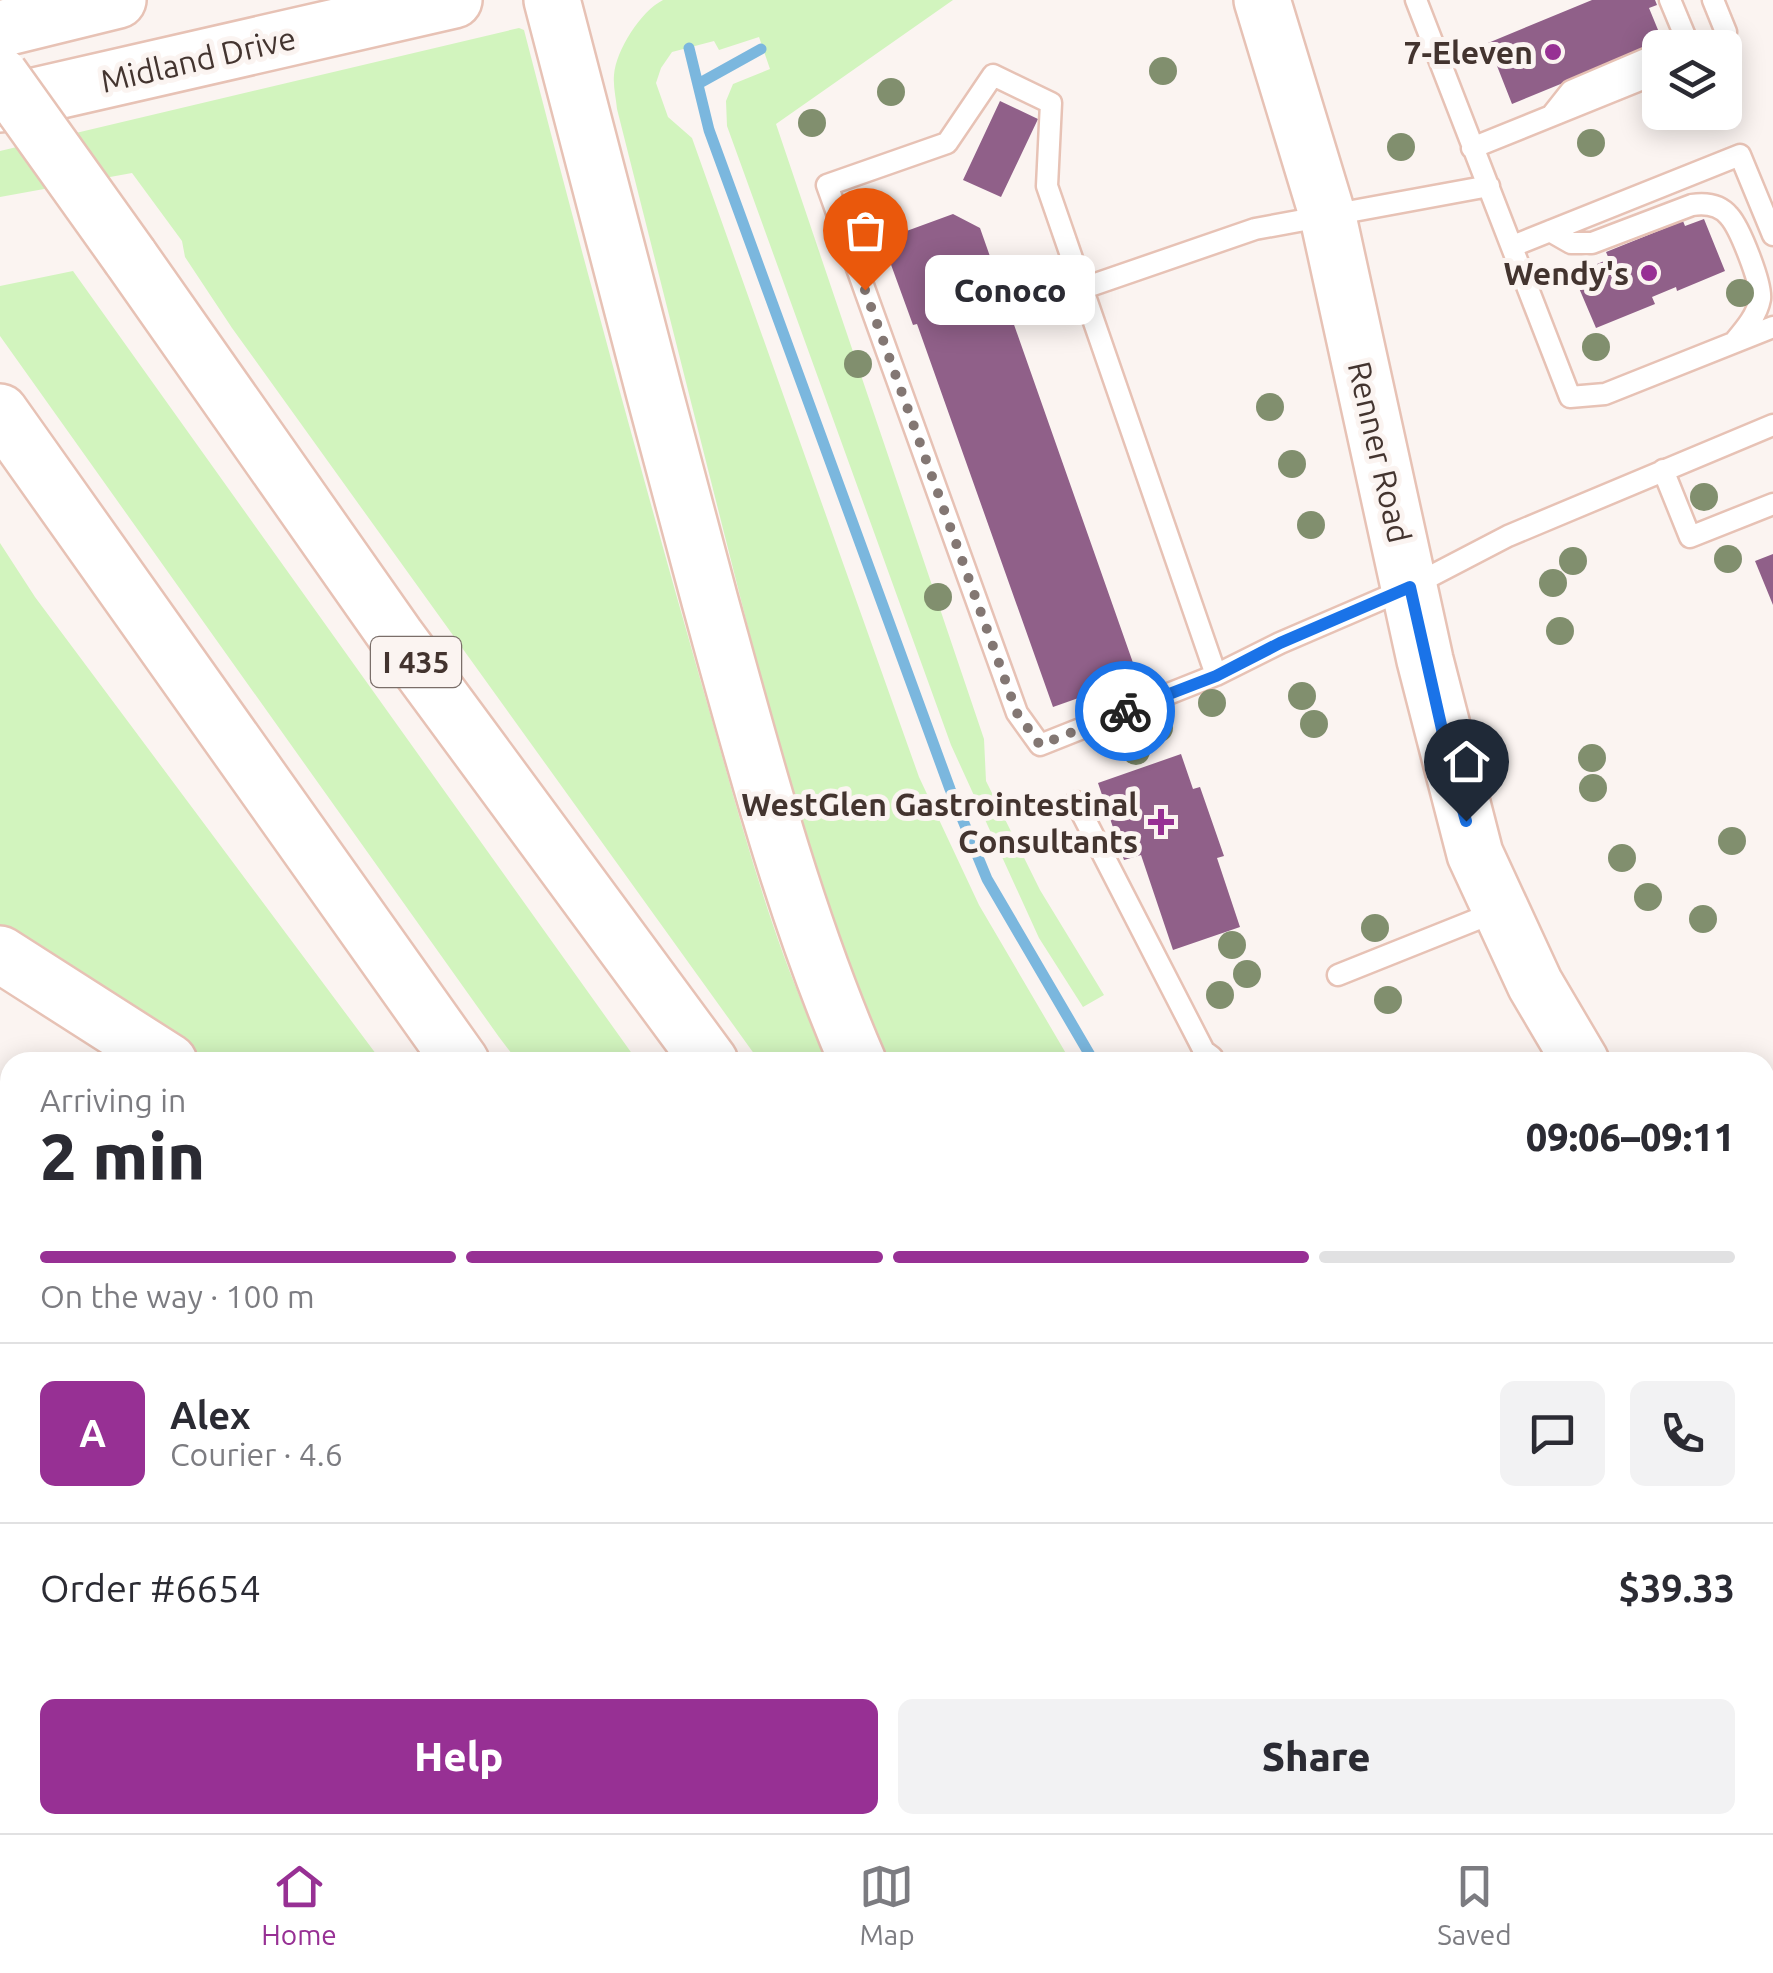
<!DOCTYPE html>
<meta charset="utf-8">
<style>
body{margin:0;font-family:Ubuntu,sans-serif;background:#f2f2f3;color:#2b2b33;height:100vh;display:flex;flex-direction:column;font-size:38px;white-space:nowrap}
*{box-sizing:border-box;margin:0}
p{font-size:32px;color:#7c7c81}
.icon{flex:none;width:55px;height:55px;fill:none;stroke:currentColor;stroke-width:2;stroke-linecap:round;stroke-linejoin:round}
.map{position:relative;flex:1;overflow:hidden}
.details{position:absolute;left:0px;top:1052px;width:1775px;height:782px;display:flex;flex-direction:column;background:#fff;border-radius:30px 30px 0 0;box-shadow:0 5px 25px #0003}
.details>*{flex:none}
.buttons{position:absolute;left:1642px;top:30px;display:grid;gap:20px}
.buttons a{display:grid;place-items:center;width:100px;height:100px;border-radius:15px;background:#fff;box-shadow:0 5px 25px #0003;font-size:50px}
.pin{position:absolute;display:grid;place-items:center;width:85px;height:85px;color:#fff;margin:-102px -42px;border-radius:50% 50% 50% 0;rotate:-45deg;box-shadow:0 0 10px #0007}
.pin .icon{rotate:45deg}
.courier{position:absolute;display:grid;place-items:center;width:100px;height:100px;margin:-50px;border:8px solid #1a73e8;border-radius:50%;background:#fff;color:#222;box-shadow:0 2px 12px #0007}
.bubble{position:absolute;height:70px;border-radius:15px;background:#fff;box-shadow:0 5px 25px #0003;font-size:32px;font-weight:800;line-height:70px;text-align:center}
.head em{font-style:normal;font-weight:800}
.head div{display:flex;flex-direction:column-reverse}
.head{display:flex;align-items:center;justify-content:space-between;height:170px;padding:0 40px}
h1{font-size:65px;font-weight:800;line-height:75px}
.bar{display:grid;grid-template-columns:repeat(4,1fr);gap:15px 10px;align-content:center;height:120px;padding:0 40px}
.bar i{height:12px;border-radius:8px;background:#e1e1e2}
.bar .current{background:#973094}
.bar p{grid-column:span 4}
.line{display:flex;align-items:center;gap:25px;padding:0 40px;border-top:2px solid #e1e1e2}
.line div{flex:1}
.round{display:grid;place-items:center;flex:none;width:105px;height:105px;border-radius:15px;background:#f2f2f3}
.primary-button{display:flex;gap:20px;margin-top:auto;padding:20px 40px}
.primary-button a{flex:1;height:115px;border-radius:15px;background:#973094;color:#fff;font-size:40px;font-weight:800;line-height:115px;text-align:center}
.primary-button a+a{background:#f2f2f3;color:#2b2b33}
.dock{display:flex;justify-content:space-around;align-items:center;height:140px;border-top:2px solid #e1e1e2;background:#fff;font-size:28px;color:#7c7c81}
.dock a{display:grid;justify-items:center;gap:5px}
.dock .current{color:#973094}
.map>svg:first-child{display:block}
</style>
<div class="map">
<svg width="1773" height="1833" viewBox="0 0 1773 1833">
<rect width="100%" height="100%" fill="#fbf4f1"/>
<path fill="#d2f4be" d="M663,0H953L776,124L984,739L986,781L1040,890L1104,995L1083,1007L1039,938L951,745L727,126L726,101L733,84L770,69L759,37L719,50L714,41L672,52L661,68L656,83L668,117L692,138L919,777L979,905L1071,1062H886L862,1008L791,798L617,109C616,98 613,86 614,75C616,50 641,11 663,0Z
M519,28L524,30C580,248 639,465 701,682C738,809 770,943 829,1062H760L232,328L185,257L182,241L132,173L0,197V151Z
M73,271L638,1062H518L499,1037L0,336V286Z
M0,543L35,597L382,1062H200L0,932Z
M0,1428L10,1439V1677L0,1686Z"/>
<g fill="none" stroke-linecap="round" stroke-linejoin="round">
<path stroke="#7bb7de" stroke-width="11" d="M689,48L709,130L950,789L987,879L1094,1062
M698,84L761,49
M0,1295L10,1304
M1765,1752L1773,1760
M542,1825L548,1833"/>
</g>
<path fill="#906089" d="M1592,0H1655L1657,5L1649,8L1663,42L1512,104L1488,43Z
M1000,101L1038,119L1001,197L963,180Z
M953,214L980,228L1138,677L1053,707L917,324L913,325L882,240Z
M1704,219L1725,271L1677,291L1676,287L1652,297L1655,304L1596,328L1573,274L1609,259L1606,252L1683,221L1685,226Z
M1773,554V605L1755,561Z
M1181,754L1193,789L1200,787L1224,856L1217,858L1240,927L1173,950L1141,855L1124,860L1098,783Z"/>
<g fill="none" stroke-linecap="round" stroke-linejoin="round">
<g stroke="#e7c2b5" stroke-width="25">
<path id="lane" d="M1416,0L1570,397L1605,394L1773,327
M1670,0L1690,48
M1713,0L1726,32L1724,40L1713,48
M1552,115L1571,91L1660,53
M1472,148L1660,72
M1550,231L1571,243H1592L1692,205C1706,203 1720,205 1729,216C1740,228 1762,284 1760,299C1757,315 1746,328 1736,340
M1513,246L1740,155L1773,235
M1081,289L1255,229L1489,186
M1663,470L1690,537L1773,504
M1216,675L1047,186L1051,103L993,75L947,143L827,185L1017,713L1040,745L1216,675L1280,643L1410,587L1508,536L1773,425
M1076,802L1204,1051L1212,1057
M1338,975L1498,911"/>
</g>
<g stroke="#e7c2b5" stroke-width="60">
<path id="secondary" d="M1262,0L1328,217L1425,660L1475,854L1535,984L1581,1062
M0,29L118,0
M0,104L454,0
M1765,1300L1773,1308"/>
</g>
<g stroke="#e7c2b5" stroke-width="60">
<path id="highway" d="M552,0C604,201 656,401 710,601C753,757 794,914 858,1062
M130,257L396,636L710,1062
M0,412L461,1062
M0,954L169,1062
M1094,1825L1103,1833
M1416,1825L1426,1833"/>
</g>
<use href="#lane" stroke="#fff" stroke-width="20"/>
<use href="#secondary" stroke="#fff" stroke-width="55"/>
<use href="#highway" stroke="#fff" stroke-width="55"/>
<g stroke="#e7c2b5" stroke-width="60" stroke-linecap="butt">
<path id="highway-bridge" d="M0,75L130,257"/>
</g>
<use href="#highway-bridge" stroke="#fff" stroke-width="55"/>
</g>
<g fill="#818f6e">
<circle cx="1163" cy="71" r="14"/>
<circle cx="891" cy="92" r="14"/>
<circle cx="812" cy="123" r="14"/>
<circle cx="1591" cy="143" r="14"/>
<circle cx="1401" cy="147" r="14"/>
<circle cx="1740" cy="293" r="14"/>
<circle cx="1596" cy="347" r="14"/>
<circle cx="858" cy="364" r="14"/>
<circle cx="1270" cy="407" r="14"/>
<circle cx="1292" cy="464" r="14"/>
<circle cx="1704" cy="497" r="14"/>
<circle cx="1311" cy="525" r="14"/>
<circle cx="1728" cy="559" r="14"/>
<circle cx="1573" cy="561" r="14"/>
<circle cx="1553" cy="583" r="14"/>
<circle cx="938" cy="597" r="14"/>
<circle cx="1560" cy="631" r="14"/>
<circle cx="1302" cy="696" r="14"/>
<circle cx="1212" cy="703" r="14"/>
<circle cx="1314" cy="724" r="14"/>
<circle cx="1159" cy="728" r="14"/>
<circle cx="1136" cy="751" r="14"/>
<circle cx="1592" cy="758" r="14"/>
<circle cx="1593" cy="788" r="14"/>
<circle cx="1732" cy="841" r="14"/>
<circle cx="1622" cy="858" r="14"/>
<circle cx="1648" cy="897" r="14"/>
<circle cx="1703" cy="919" r="14"/>
<circle cx="1375" cy="928" r="14"/>
<circle cx="1232" cy="945" r="14"/>
<circle cx="1247" cy="974" r="14"/>
<circle cx="1220" cy="995" r="14"/>
<circle cx="1388" cy="1000" r="14"/>
</g>
<g fill="none" stroke-linecap="round" stroke-linejoin="round">
<path stroke="#837773" stroke-width="10" stroke-dasharray="0 18" d="M865,290L1017,713L1040,745L1125,711"/>
<path stroke="#1a73e8" stroke-width="12" d="M1125,711L1216,676L1280,643L1410,587L1448,756L1466,821"/>
</g>
<g fill="#973094" stroke="#fbf4f1" stroke-width="4">
<circle cx="1553" cy="52" r="10"/>
<circle cx="1649" cy="273" r="10"/>
<path d="M1156 807h10v10h10v10h-10v10h-10v-10h-10v-10h10z"/>
</g>
<g text-anchor="middle" dominant-baseline="central" stroke-width="10" stroke-linejoin="round" paint-order="stroke">
<rect fill="#fbf4f1" stroke="#7a6e69" stroke-width="2.5" x="371" y="637" width="90" height="50" rx="8"/>
<g font-size="30" font-weight="bold" fill="#43342f">
<text x="416" y="662">I 435</text>
</g>
<g font-size="32" font-weight="bold" fill="#43342f" stroke="#fbf4f1" text-anchor="end">
<text x="1533" y="52">7-Eleven</text>
<text x="1629" y="273">Wendy's</text>
<text x="1138" y="804">WestGlen Gastrointestinal<tspan x="1138" dy="37">Consultants</tspan></text>
</g>
<g font-size="32" fill="#43342f" stroke="#fbf4f1">
<text transform="translate(198 59) rotate(-13)">Midland Drive</text>
<text transform="translate(1380 452) rotate(77)">Renner Road</text>
</g>
</g>
</svg>
<div class="buttons">
<a><svg class="icon" aria-label="layers" viewBox="0 0 24 24"><path d="M12 4l9 5-9 5-9-5zM3 14l9 5 9-5"/></svg></a>
</div>
<div class="pin" style="left:865px;top:290px;background:#ea580c"><svg class="icon" aria-label="bag" viewBox="0 0 24 24"><path d="M5 8h14l-1 12H6zM9 8a3 3 0 0 1 6 0"/></svg></div>
<div class="pin" style="left:1466px;top:821px;background:#1f2937"><svg class="icon" aria-label="home" viewBox="0 0 24 24"><path d="M3 11l9-7 9 7M6 9v11h12V9"/></svg></div>
<div class="courier" style="left:1125px;top:711px"><svg class="icon" aria-label="bike" viewBox="0 0 24 24"><circle cx="6" cy="16" r="4"/><circle cx="18" cy="16" r="4"/><path d="M6 16l4-8h5l3 8M10 8l3 8H6M13 5h3"/></svg></div>
<div class="bubble" style="left:925px;top:255px;width:170px">Conoco</div>
<section class="details">
<div class="head"><div><h1>2 min</h1><p>Arriving in</p></div><em>09:06–09:11</em></div>
<div class="bar"><i class="current"></i><i class="current"></i><i class="current"></i><i></i><p>On the way · 100 m</p></div>
<div class="line" style="height:180px"><b class="round" style="background:#973094;color:#fff">A</b><div><b>Alex</b><p>Courier · 4.6</p></div><a class="round"><svg class="icon" aria-label="chat" viewBox="0 0 24 24"><path d="M4 5h16v11H9l-5 4z"/></svg></a><a class="round"><svg class="icon" aria-label="phone" viewBox="0 0 24 24"><path d="M5 4h4l2 5-3 2q2 4 5 5l2-3 5 2v4C11 20 4 13 5 4z"/></svg></a></div>
<div class="line" style="height:130px"><div>Order #6654</div><b>$39.33</b></div>
<div class="primary-button"><a>Help</a><a>Share</a></div>
</section>
</div>
<nav class="dock">
<a class="current"><svg class="icon" aria-label="home" viewBox="0 0 24 24"><path d="M3 11l9-7 9 7M6 9v11h12V9"/></svg>Home</a>
<a><svg class="icon" aria-label="map" viewBox="0 0 24 24"><path d="M3 6l6-2 6 2 6-2v14l-6 2-6-2-6 2zM9 4v14M15 6v14"/></svg>Map</a>
<a><svg class="icon" aria-label="saved" viewBox="0 0 24 24"><path d="M7 4h10v16l-5-4-5 4z"/></svg>Saved</a>
</nav>
